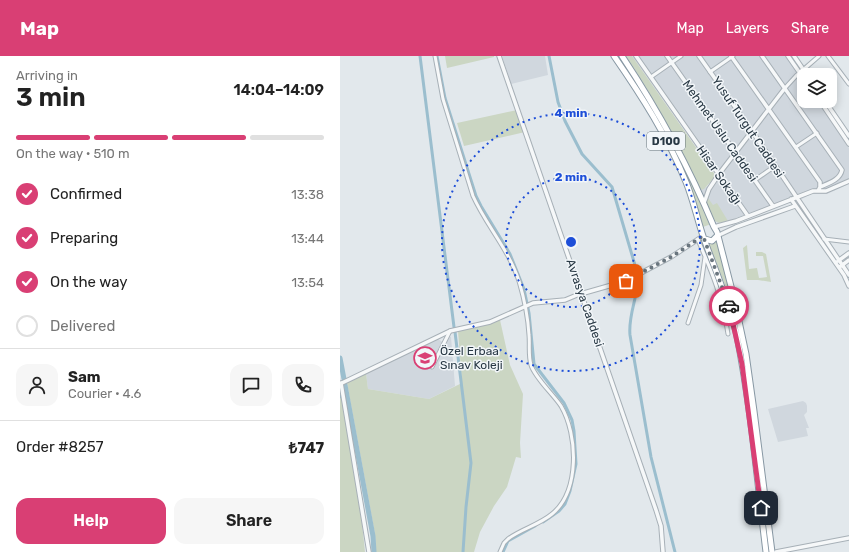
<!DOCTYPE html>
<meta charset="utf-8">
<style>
body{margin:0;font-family:Rubik,sans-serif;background:#f6f6f6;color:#222;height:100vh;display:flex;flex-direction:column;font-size:15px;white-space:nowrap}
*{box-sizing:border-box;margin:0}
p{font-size:13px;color:#767676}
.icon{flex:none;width:22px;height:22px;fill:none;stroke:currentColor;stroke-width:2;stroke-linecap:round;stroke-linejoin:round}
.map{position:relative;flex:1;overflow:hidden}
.side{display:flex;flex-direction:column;background:#fff;width:340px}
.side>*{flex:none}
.buttons{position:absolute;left:457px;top:12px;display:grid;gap:8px}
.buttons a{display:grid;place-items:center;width:40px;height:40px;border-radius:8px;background:#fff;box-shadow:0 2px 10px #0003;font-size:20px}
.pin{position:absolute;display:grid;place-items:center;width:34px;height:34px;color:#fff;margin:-17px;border-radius:8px;box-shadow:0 2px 6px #0006}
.courier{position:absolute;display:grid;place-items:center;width:40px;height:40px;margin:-20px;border:3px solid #d93f74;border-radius:50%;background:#fff;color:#222;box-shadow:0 1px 5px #0007}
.head em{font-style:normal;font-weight:600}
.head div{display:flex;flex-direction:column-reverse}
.head{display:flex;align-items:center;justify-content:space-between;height:68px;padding:0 16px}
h1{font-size:26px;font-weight:600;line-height:30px}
.bar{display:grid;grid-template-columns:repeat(4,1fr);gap:6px 4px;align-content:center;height:48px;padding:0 16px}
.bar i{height:5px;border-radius:3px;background:#e0e0e0}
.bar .current{background:#d93f74}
.bar p{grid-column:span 4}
.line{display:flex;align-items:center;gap:10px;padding:0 16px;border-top:1px solid #e0e0e0}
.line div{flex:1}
.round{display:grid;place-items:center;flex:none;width:42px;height:42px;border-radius:12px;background:#f6f6f6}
ol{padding:0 16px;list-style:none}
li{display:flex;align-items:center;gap:12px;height:44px}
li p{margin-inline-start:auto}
li .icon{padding:4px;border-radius:50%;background:#d93f74;color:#fff;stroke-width:4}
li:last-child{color:#767676}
li i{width:22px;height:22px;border:2px solid #e0e0e0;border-radius:50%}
.primary-button{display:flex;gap:8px;margin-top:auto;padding:8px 16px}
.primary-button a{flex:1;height:46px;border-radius:12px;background:#d93f74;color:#fff;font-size:16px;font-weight:600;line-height:46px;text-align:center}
.primary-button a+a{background:#f6f6f6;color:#222}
header{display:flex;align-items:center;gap:24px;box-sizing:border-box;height:56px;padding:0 20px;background:#d93f74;color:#fff}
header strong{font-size:19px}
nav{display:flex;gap:22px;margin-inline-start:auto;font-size:14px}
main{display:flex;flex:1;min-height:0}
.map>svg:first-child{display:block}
</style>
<header>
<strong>Map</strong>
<nav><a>Map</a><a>Layers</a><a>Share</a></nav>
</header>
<main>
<section class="side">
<div class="head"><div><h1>3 min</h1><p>Arriving in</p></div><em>14:04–14:09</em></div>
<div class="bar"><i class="current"></i><i class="current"></i><i class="current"></i><i></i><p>On the way · 510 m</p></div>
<ol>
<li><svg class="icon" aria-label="check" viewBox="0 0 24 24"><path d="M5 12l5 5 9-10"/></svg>Confirmed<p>13:38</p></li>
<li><svg class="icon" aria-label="check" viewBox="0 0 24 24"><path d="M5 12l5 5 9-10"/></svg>Preparing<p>13:44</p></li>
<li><svg class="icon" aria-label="check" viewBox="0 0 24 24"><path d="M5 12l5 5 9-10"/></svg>On the way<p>13:54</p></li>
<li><i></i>Delivered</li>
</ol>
<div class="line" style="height:72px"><a class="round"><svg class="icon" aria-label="person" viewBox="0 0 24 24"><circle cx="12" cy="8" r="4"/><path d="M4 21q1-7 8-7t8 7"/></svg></a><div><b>Sam</b><p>Courier · 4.6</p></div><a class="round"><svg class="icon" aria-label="chat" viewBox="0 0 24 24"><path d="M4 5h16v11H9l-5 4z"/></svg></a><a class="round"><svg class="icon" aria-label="phone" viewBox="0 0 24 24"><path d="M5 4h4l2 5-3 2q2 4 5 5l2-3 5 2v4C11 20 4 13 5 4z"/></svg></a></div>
<div class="line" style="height:52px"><div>Order #8257</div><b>₺747</b></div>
<div class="primary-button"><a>Help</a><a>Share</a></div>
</section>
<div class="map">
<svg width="509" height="496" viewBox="0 0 509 496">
<rect width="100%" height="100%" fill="#e2e8ec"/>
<path fill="#d0d7de" d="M162,0H205L208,19L171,28Z
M292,0H446L464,25V45H478L499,75L509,92V128L487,138H471L460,144L450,142L388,165L377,167L373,162L361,134L369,129L376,119Z
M109,280L111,281L115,330L89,343L28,333L26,317L98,283L104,287Z
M463,345L466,347L467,350V356L464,359L469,372H466L468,380L438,386L428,353Z"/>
<path fill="#cbd6c3" d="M105,0H154V1L107,12Z
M276,0H279C315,53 344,110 371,168L363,171L352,135L343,114Z
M286,0H292L376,120L364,133L361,134C338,88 315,43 286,0Z
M177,54L185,76L124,90L117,67Z
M368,142L373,149L377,147L388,165L379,167L375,165L366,146Z
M377,185C394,246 405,308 414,371L393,258L387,234L369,188Z
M407,189L409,213L417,212L419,222L427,221L423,200H416V196H422L426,198L431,226L418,224H407L403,192Z
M160,264L170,309L183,338L180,387L181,402L176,401L167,431L154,450L140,476L134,496H36L35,478L7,327L26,317L28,333L89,343L122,327L118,275L148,268Z
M0,334L22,467L25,496H0Z"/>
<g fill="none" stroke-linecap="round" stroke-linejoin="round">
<path stroke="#9bbece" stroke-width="3" d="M80,0L114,271
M97,0L105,42L136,140L141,150L170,198L184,233L189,257L194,308L224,347L232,364L234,375L236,408L230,435L225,448L219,455L203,466
M209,0L218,46L225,65L242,98L272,131L297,216
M298,224C297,243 288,260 290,279L311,401L335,496
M115,276L131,407L126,451L123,496
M0,340L1,341
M163,496L168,485L195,470"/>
<path stroke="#9bbece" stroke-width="5" d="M0,302L4,323
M5,329L33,480L34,496"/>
<g stroke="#a7b0b7" stroke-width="5">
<path id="minor" d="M95,0L103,43L133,140C146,169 169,194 179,225C184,242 188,261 189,279C190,288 188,299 191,309C195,322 213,338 221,350C238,379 240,435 212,458C199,469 181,473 168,483L164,487L160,496
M488,0L509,28
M370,16L393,0
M311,21L341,0
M445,32L456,20L479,0
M456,91L477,77
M415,124L435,110
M484,183L509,186
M358,184C372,216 383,243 388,278
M348,267L361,229L365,201
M92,311L110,275"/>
</g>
<g stroke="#a7b0b7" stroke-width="5.5">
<path id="tertiary" d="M159,0L316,454L321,470L323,496
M296,0L408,160
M327,0L433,150
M359,0L412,75L509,219
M391,0L480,126V131L478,135
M422,0L502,114C500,124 489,127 480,131
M448,0L464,23
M454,0L467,19
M480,45L509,88
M485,45L509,80
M451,143L504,219L509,230
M364,147L369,133L379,118L445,32
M374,171L396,165L473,135H486L509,125
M377,180L396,171L455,150
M498,205L509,197
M501,210L509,204
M1,327L29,496
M0,328L110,275L150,266L193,247L225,244L237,239L286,225L331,201L363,180
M436,496L509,482"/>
</g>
<g stroke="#8898a4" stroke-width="7">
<path id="trunk" d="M274,0C301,39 328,81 346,126C353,143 357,162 363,180C375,214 389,245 397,280C411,351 417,424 426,496
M282,0C318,54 349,111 374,171L377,176L394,242L406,298L414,355L432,496
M365,183L372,185L377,180"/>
</g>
<use href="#minor" stroke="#f6f8f9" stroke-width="3"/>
<use href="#tertiary" stroke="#f6f8f9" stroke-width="3.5"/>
<use href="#trunk" stroke="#fff" stroke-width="5"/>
</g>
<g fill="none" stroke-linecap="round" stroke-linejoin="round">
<path stroke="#6a767f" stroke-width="4" stroke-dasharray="0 7.2" d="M286,225L331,201L363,180L389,250"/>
<path stroke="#d93f74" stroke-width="5" d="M389,250L402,308L421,452"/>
</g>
<g fill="none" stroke="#1d4ed8" stroke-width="2" stroke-dasharray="2 4">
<circle cx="231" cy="186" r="65"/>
<circle cx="231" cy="186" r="129"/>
</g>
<defs>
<g id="school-ring" transform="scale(1.15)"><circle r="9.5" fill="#f2f6f9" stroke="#d93f74" stroke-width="1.5"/><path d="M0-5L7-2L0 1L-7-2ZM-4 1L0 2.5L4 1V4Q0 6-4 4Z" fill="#d93f74"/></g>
</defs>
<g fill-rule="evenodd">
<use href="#school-ring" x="85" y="302"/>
</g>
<g text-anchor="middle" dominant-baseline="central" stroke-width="3" stroke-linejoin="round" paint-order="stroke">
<rect fill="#f2f6f9" stroke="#65727b" stroke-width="1" x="307" y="76" width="38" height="18" rx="3"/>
<g font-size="11" font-weight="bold" fill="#293945">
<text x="326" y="85">D100</text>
</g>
<g font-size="12" fill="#293945" stroke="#f2f6f9">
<text transform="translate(408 71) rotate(56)">Yusuf Turgut Caddesi</text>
<text transform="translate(380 75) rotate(55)">Mehmet Uslu Caddesi</text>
<text transform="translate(379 119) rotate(55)">Hisar Sokağı</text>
<text transform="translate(245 247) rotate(71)">Avrasya Caddesi</text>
</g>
<g font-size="12" fill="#293945" stroke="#f2f6f9" text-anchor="start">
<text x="100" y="295">Özel Erbaa<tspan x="100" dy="14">Sınav Koleji</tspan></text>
</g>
</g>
<circle cx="231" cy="186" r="6" fill="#1d4ed8" stroke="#f2f6f9" stroke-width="2"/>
<g font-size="12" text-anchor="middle" font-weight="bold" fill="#1d4ed8" stroke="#f2f6f9" stroke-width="3" stroke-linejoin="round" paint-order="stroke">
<text x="231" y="61">4 min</text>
<text x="231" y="125">2 min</text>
</g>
</svg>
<div class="buttons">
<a><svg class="icon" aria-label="layers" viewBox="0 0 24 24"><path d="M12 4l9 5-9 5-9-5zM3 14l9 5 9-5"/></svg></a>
</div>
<div class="pin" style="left:286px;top:225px;background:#ea580c"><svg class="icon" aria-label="bag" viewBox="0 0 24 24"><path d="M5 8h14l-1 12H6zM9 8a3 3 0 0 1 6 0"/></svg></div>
<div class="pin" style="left:421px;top:452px;background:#1f2937"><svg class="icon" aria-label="home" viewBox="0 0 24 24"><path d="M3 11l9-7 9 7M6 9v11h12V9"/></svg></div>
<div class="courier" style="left:389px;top:250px"><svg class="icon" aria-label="car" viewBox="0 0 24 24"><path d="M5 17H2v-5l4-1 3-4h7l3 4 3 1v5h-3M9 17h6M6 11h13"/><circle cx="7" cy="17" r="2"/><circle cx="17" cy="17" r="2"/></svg></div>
</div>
</main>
